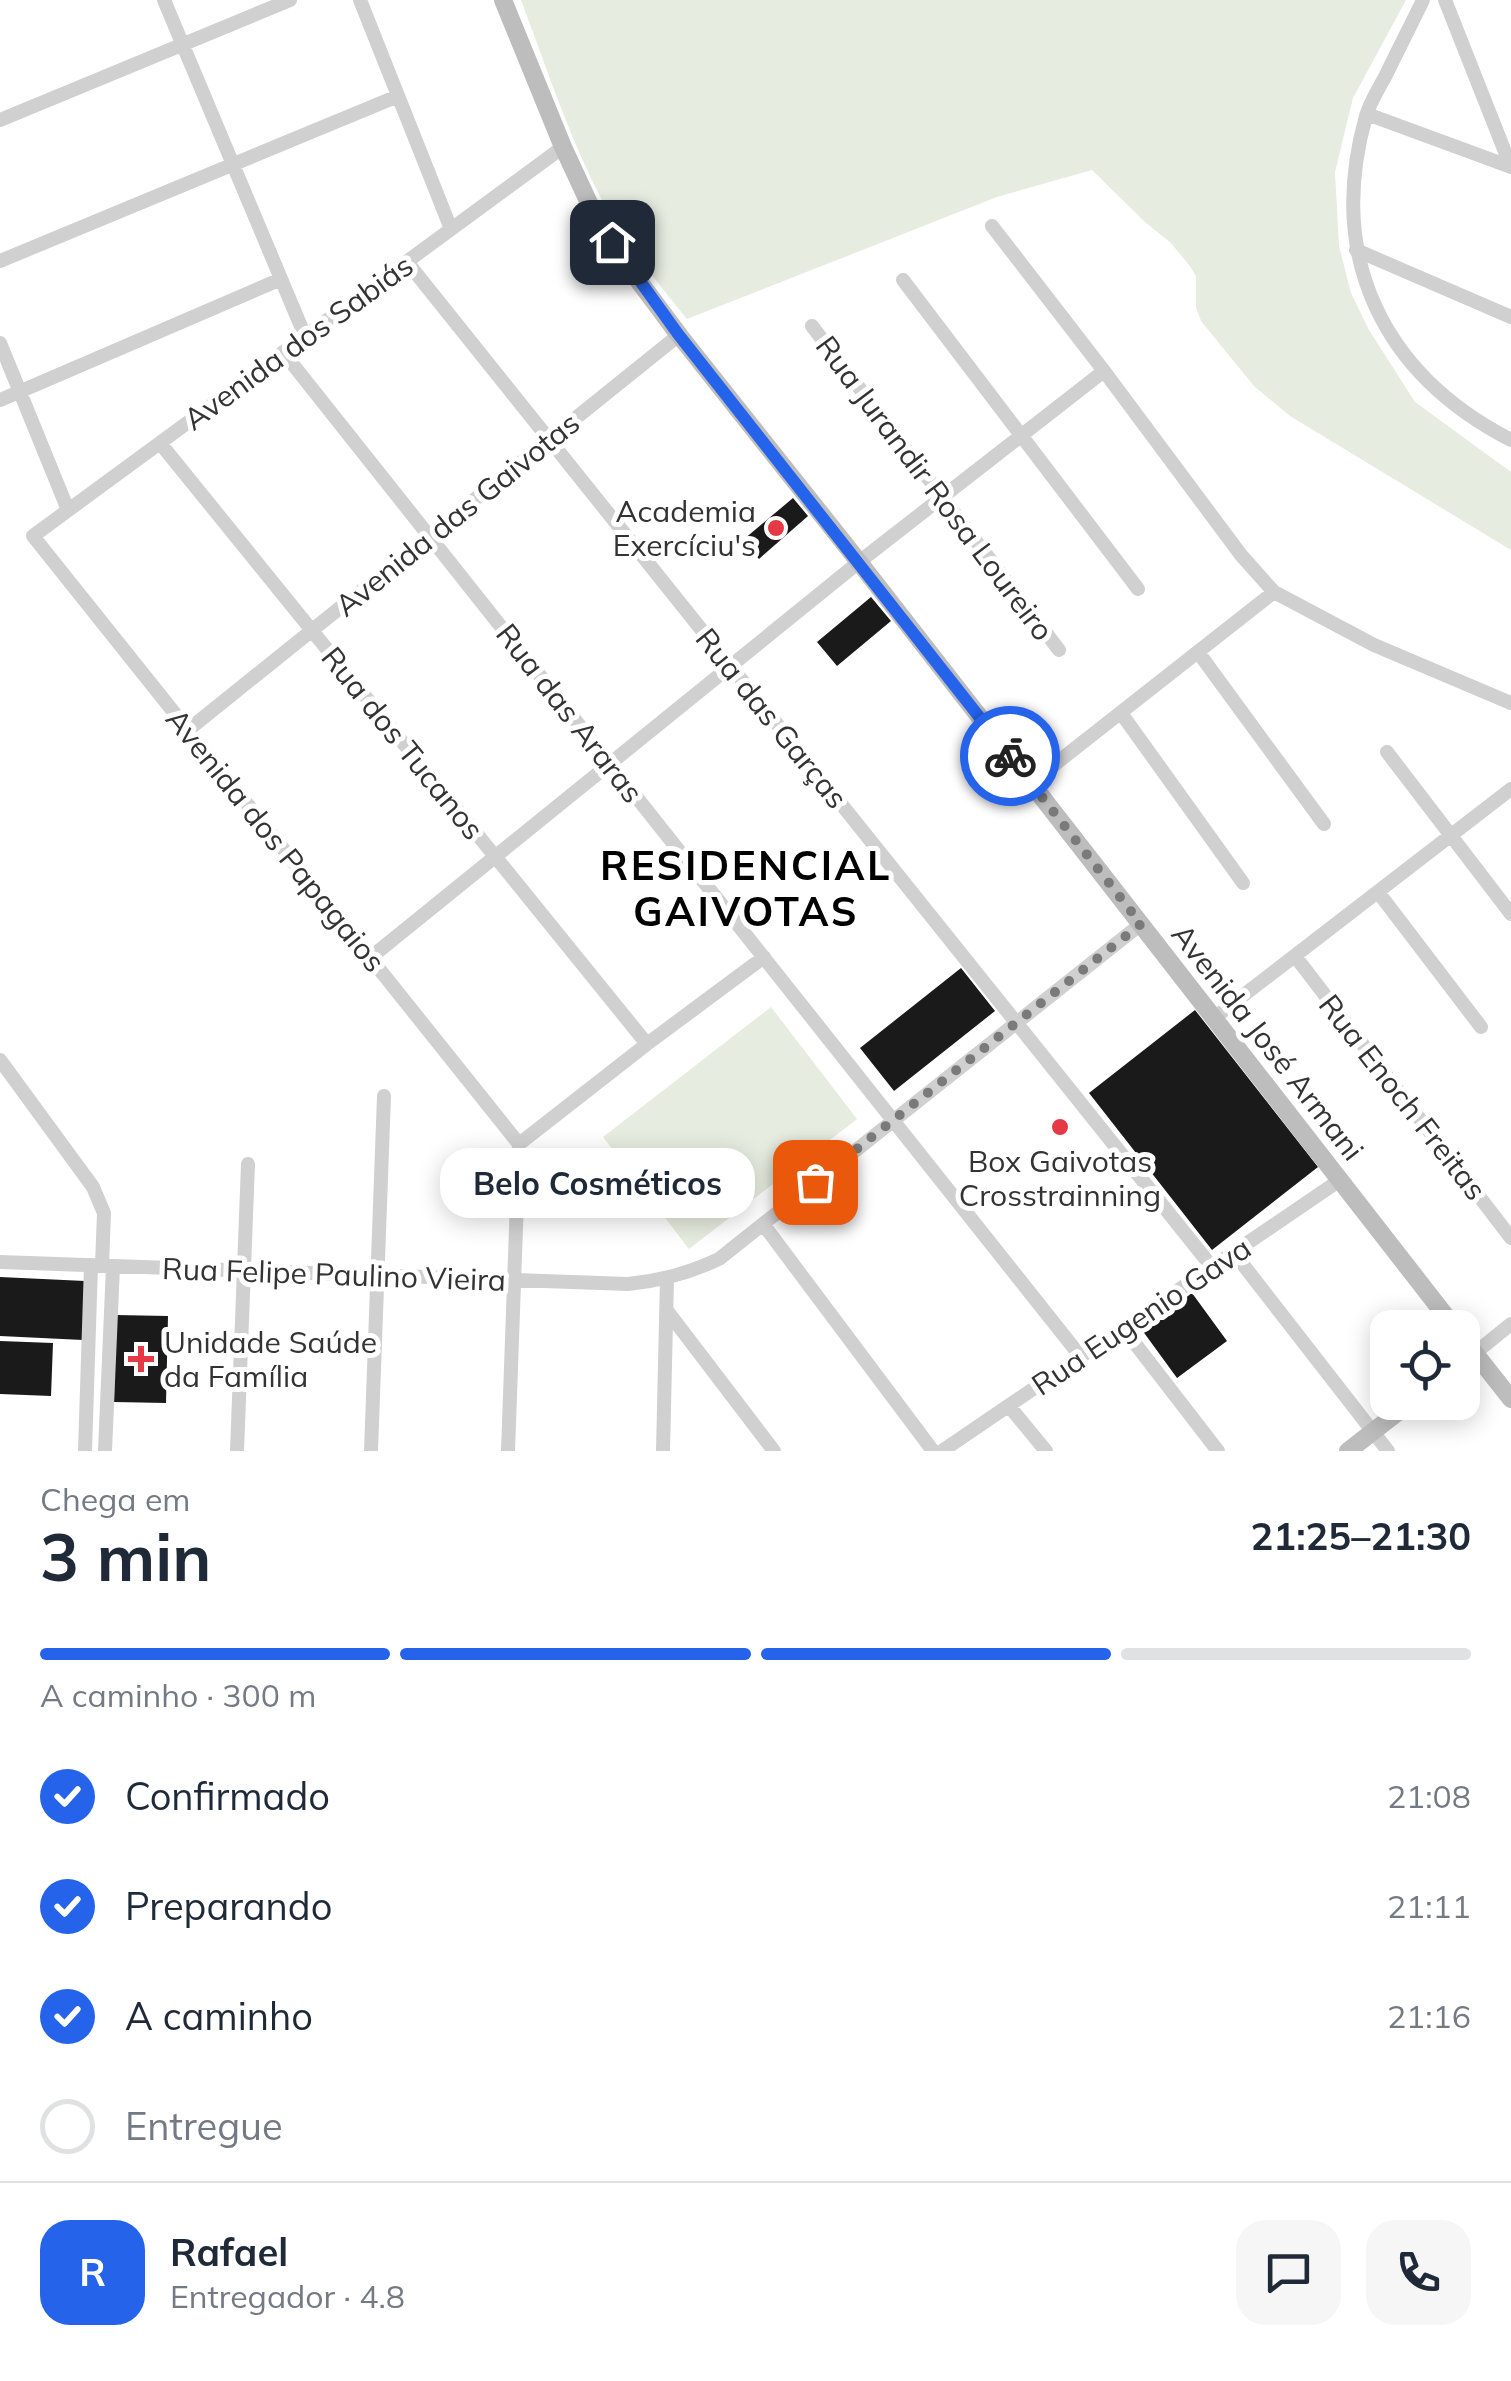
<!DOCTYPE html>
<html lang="pt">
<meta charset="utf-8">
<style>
body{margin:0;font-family:Mulish,sans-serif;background:#f6f6f7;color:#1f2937;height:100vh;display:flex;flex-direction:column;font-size:38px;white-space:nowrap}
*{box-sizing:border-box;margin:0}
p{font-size:32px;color:#747a83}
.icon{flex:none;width:55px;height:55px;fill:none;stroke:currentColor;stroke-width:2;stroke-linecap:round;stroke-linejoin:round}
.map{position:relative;height:1451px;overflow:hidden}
.sheet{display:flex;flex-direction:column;background:#fff;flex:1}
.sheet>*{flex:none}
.fabs{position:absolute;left:1370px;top:1310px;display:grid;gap:20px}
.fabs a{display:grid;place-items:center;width:110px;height:110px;border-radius:20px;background:#fff;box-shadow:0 5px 25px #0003;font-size:50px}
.pin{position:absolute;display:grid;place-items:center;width:85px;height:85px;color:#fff;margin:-42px;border-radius:20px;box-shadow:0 5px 15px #0006}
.courier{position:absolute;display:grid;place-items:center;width:100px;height:100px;margin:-50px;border:8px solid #2563eb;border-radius:50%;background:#fff;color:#222;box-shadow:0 2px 12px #0007}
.bubble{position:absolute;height:70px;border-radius:30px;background:#fff;box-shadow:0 5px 25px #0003;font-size:32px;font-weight:700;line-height:70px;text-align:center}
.headline em{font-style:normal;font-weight:700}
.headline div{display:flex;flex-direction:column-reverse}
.headline{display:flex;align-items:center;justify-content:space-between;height:170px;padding:0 40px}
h1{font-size:65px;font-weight:700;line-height:75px}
.bar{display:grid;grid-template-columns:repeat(4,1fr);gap:15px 10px;align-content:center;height:120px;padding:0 40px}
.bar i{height:12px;border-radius:8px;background:#e0e1e3}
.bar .selected{background:#2563eb}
.bar p{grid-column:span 4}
.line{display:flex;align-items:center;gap:25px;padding:0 40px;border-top:2px solid #e0e1e3}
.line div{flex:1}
.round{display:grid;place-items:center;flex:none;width:105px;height:105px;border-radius:30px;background:#f6f6f7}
ol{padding:0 40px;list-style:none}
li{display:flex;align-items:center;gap:30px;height:110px}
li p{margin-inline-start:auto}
li .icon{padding:10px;border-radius:50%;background:#2563eb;color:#fff;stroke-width:4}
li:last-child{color:#747a83}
li i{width:55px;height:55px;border:5px solid #e0e1e3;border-radius:50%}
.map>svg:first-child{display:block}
</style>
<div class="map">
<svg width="1511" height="1451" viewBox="0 0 1511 1451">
<rect width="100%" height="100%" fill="#fff"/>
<path fill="#e6ecdf" d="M521,0H1406L1353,98L1335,172L1339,246L1351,293L1369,330L1415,402L1511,472V550L1290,416L1254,386L1201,321L1196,307V276L1189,265L1171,243L1145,222L1092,170L997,197L687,319C656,281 625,243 602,200C569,137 546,66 521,0Z
M771,1007L857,1119L689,1249L603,1137Z"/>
<path fill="#1a1a1a" d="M793,498L808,516L759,559L743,540Z
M871,597L891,621L837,666L817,642Z
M961,968L995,1011L894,1091L860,1048Z
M1195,1010L1318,1167L1212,1250L1089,1093Z
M0,1277L85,1281L83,1340L0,1336Z
M1192,1293L1227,1341L1177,1378L1142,1330Z
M115,1315L168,1316L166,1403L114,1402Z
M0,1341L53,1343L51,1396L0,1394Z"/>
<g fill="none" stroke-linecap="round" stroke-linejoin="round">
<path stroke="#d0d0d0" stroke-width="14" d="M164,0L305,336
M360,0L451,229
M1423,0C1411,25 1398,50 1386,75C1379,88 1370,102 1366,116C1326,258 1383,374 1511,440
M1445,0L1511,167
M1367,114L1511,167
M0,120L290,0
M992,226L1104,371L1241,555L1274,592L1374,645L1511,703
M1356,250L1511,317
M0,261L398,96
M407,262L1212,1267
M903,280L1138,589
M812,326L1059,650
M0,343L68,510
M283,352L1081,1357
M0,400L281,279
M160,443L647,1044
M1198,652L1324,824
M1121,713L1243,883
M188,730L679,335
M1387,752L1511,914
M1031,783L1274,592
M1378,892L1481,1027
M1295,956L1511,1238
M370,958L859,562L1104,371
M1214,1018L1511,789
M0,1060L93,1187L104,1213L102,1265
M519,1144L33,536L563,147
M519,1144L647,1044L764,957
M763,1224L933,1451
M1234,1253L1388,1451
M0,1262L628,1284C661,1281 689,1273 719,1259L1141,924
M668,1312L774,1451
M1123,1328L1218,1451
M1475,1353L1511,1324
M1009,1406L1046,1451
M85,1451L91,1265
M105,1451L113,1266
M237,1451L248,1164
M371,1451L384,1096
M508,1451L519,1144
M663,1451L667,1278
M942,1451L1340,1180"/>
<path stroke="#bdbdbd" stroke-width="18" d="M503,0L563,147L589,203L632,272L679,335L859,562L1455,1328
M1462,1337L1511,1399
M1348,1451L1411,1402"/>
</g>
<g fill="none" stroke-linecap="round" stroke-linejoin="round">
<path stroke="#7a7a7a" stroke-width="10" stroke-dasharray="0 18" d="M815,1182L1141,924L1010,756"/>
<path stroke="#2563eb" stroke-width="12" d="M612,242L678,334L1010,756"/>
</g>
<g fill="#e63946" stroke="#fff" stroke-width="4">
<circle cx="776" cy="528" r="10"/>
<circle cx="1060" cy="1127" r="10"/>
<path d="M136 1344h10v10h10v10h-10v10h-10v-10h-10v-10h10z"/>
</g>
<g text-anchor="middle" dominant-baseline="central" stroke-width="10" stroke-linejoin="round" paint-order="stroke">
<g font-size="30" fill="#333" stroke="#fff">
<text transform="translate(298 342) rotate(-36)">Avenida dos Sabiás</text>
<text transform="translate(935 488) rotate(53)">Rua Jurandir Rosa Loureiro</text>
<text transform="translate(457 514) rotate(-39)">Avenida das Gaivotas</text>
<text transform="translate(570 713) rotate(52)">Rua das Araras</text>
<text transform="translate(772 718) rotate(51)">Rua das Garças</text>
<text transform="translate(403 743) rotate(51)">Rua dos Tucanos</text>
<text transform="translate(276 840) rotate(51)">Avenida dos Papagaios</text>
<text transform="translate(1268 1042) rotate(52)">Avenida José Armani</text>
<text transform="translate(1403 1097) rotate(52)">Rua Enoch Freitas</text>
<text transform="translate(334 1274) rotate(2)">Rua Felipe Paulino Vieira</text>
<text transform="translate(1141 1316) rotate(-34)">Rua Eugenio Gava</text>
</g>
<g font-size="30" fill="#333" stroke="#fff" text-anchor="end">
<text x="756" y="511">Academia<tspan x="756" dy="34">Exercíciu's</tspan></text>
<text x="1060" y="1161" text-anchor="middle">Box Gaivotas<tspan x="1060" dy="34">Crosstrainning</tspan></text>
<text x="164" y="1342" text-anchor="start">Unidade Saúde<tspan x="164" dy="34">da Família</tspan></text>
</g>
<g font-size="40" font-weight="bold" letter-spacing="2.5" fill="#000" stroke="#fff">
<text x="746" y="865">RESIDENCIAL<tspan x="746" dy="46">GAIVOTAS</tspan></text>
</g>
</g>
</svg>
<div class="fabs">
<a><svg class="icon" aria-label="locate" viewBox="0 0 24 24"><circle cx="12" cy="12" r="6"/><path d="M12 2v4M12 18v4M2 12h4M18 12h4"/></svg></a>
</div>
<div class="pin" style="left:815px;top:1182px;background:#ea580c"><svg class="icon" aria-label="bag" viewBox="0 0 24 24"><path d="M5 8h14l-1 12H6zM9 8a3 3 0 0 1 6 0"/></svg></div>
<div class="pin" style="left:612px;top:242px;background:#1f2937"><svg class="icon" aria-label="home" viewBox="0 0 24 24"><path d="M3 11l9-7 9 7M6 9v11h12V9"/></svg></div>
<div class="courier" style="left:1010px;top:756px"><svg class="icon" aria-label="bike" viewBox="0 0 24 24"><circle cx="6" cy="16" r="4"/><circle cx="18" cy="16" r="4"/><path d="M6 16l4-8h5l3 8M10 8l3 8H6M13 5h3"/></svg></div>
<div class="bubble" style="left:440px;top:1148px;width:315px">Belo Cosméticos</div>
</div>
<section class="sheet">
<div class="headline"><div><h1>3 min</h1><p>Chega em</p></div><em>21:25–21:30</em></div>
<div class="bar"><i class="selected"></i><i class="selected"></i><i class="selected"></i><i></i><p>A caminho · 300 m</p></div>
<ol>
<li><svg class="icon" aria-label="check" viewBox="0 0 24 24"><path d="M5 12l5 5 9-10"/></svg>Confirmado<p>21:08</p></li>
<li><svg class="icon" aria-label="check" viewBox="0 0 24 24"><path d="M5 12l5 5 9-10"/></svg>Preparando<p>21:11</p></li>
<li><svg class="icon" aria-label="check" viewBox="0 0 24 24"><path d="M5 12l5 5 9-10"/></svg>A caminho<p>21:16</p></li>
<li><i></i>Entregue</li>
</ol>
<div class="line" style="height:180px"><b class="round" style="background:#2563eb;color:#fff">R</b><div><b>Rafael</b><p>Entregador · 4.8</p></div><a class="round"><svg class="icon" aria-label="chat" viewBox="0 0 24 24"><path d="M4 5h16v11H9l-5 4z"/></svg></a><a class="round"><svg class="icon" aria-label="phone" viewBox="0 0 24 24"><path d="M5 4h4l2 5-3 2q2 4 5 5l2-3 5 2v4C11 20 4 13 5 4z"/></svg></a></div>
</section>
